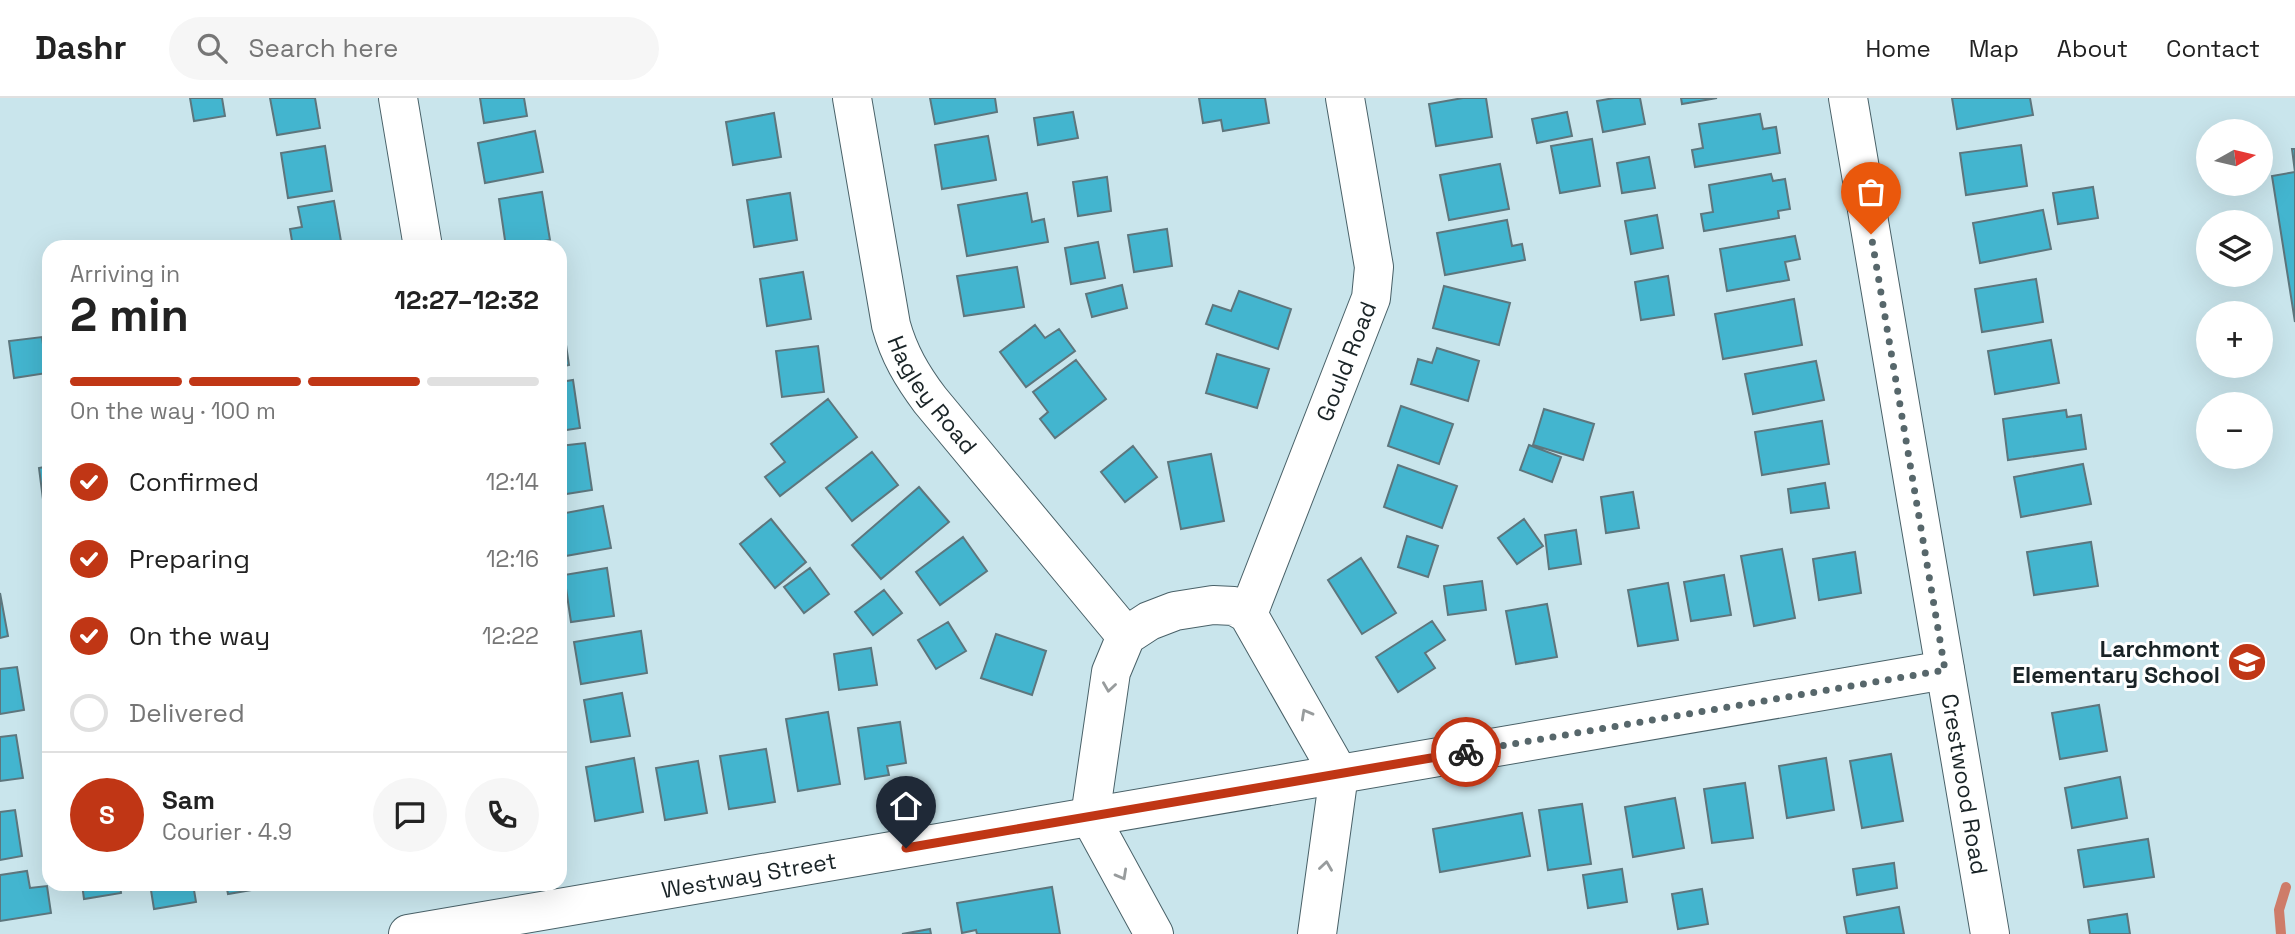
<!DOCTYPE html>
<meta charset="utf-8">
<style>
body{margin:0;font-family:"Space Grotesk",sans-serif;background:#f6f6f6;color:#222;height:100vh;display:flex;flex-direction:column;font-size:26px;white-space:nowrap}
*{box-sizing:border-box;margin:0}
p{font-size:23px;color:#767676}
.icon{flex:none;width:38px;height:38px;fill:none;stroke:currentColor;stroke-width:2;stroke-linecap:round;stroke-linejoin:round}
.map{position:relative;flex:1;overflow:hidden}
.details{position:absolute;left:42px;top:142px;width:525px;height:651px;display:flex;flex-direction:column;background:#fff;border-radius:21px;box-shadow:0 7px 28px #0002}
.details>*{flex:none}
.needle{width:46px;rotate:82deg}
.controls{position:absolute;left:2196px;top:21px;display:grid;gap:14px}
.controls a{display:grid;place-items:center;width:77px;height:77px;border-radius:50%;background:#fff;box-shadow:0 7px 28px #0002;font-size:35px}
.pin{position:absolute;display:grid;place-items:center;width:60px;height:60px;color:#fff;margin:-72px -30px;border-radius:50% 50% 50% 0;rotate:-45deg;box-shadow:0 0 7px #0007}
.pin .icon{rotate:45deg}
.courier{position:absolute;display:grid;place-items:center;width:70px;height:70px;margin:-35px;border:5px solid #c03615;border-radius:50%;background:#fff;color:#222;box-shadow:0 2px 9px #0007}
.head em{font-style:normal;font-weight:700}
.head div{display:flex;flex-direction:column-reverse}
.head{display:flex;align-items:center;justify-content:space-between;height:119px;padding:0 28px}
h1{font-size:46px;font-weight:700;line-height:52px}
.bar{display:grid;grid-template-columns:repeat(4,1fr);gap:10px 7px;align-content:center;height:84px;padding:0 28px}
.bar i{height:9px;border-radius:5px;background:#e0e0e0}
.bar .active{background:#c03615}
.bar p{grid-column:span 4}
.line{display:flex;align-items:center;gap:18px;padding:0 28px;border-top:2px solid #e0e0e0}
.line div{flex:1}
.round{display:grid;place-items:center;flex:none;width:74px;height:74px;border-radius:37px;background:#f6f6f6}
ol{padding:0 28px;list-style:none}
li{display:flex;align-items:center;gap:21px;height:77px}
li p{margin-inline-start:auto}
li .icon{padding:7px;border-radius:50%;background:#c03615;color:#fff;stroke-width:4}
li:last-child{color:#767676}
li i{width:38px;height:38px;border:4px solid #e0e0e0;border-radius:50%}
header{display:flex;align-items:center;gap:42px;box-sizing:border-box;height:98px;padding:0 35px;background:#fff;border-bottom:2px solid #e0e0e0}
header strong{font-size:33px}
nav{display:flex;gap:38px;margin-inline-start:auto;font-size:24px}
.search{width:490px;height:63px;background:#f6f6f6;display:flex;align-items:center;gap:18px;box-sizing:border-box;padding:0 24px;border-radius:38px;color:#767676;font-size:26px}
.map>svg:first-child{display:block}
</style>
<header>
<strong>Dashr</strong>
<div class="search"><svg class="icon" aria-label="search" viewBox="0 0 24 24"><circle cx="10" cy="10" r="6"/><path d="M15 15l6 6"/></svg>Search here</div>
<nav><a>Home</a><a>Map</a><a>About</a><a>Contact</a></nav>
</header>
<div class="map">
<svg width="2295" height="836" viewBox="0 0 2295 836">
<rect width="100%" height="100%" fill="#c9e5ec"/>
<g fill="none" stroke-linecap="round" stroke-linejoin="round">
<path stroke="#ce7c69" stroke-width="10" d="M2281,836L2279,812L2286,789"/>
</g>
<path fill="#43b5cf" stroke="#5d767d" stroke-width="2" d="M190,0H222L225,18L194,23Z
M270,0H315L320,30L277,37Z
M480,0H524L527,18L484,25Z
M930,0H995L997,14L935,26Z
M1199,0H1265L1269,25L1223,33L1221,22L1203,25Z
M1463,0H1486L1492,39L1436,48L1429,6Z
M1614,0H1640L1645,26L1603,34L1597,3Z
M1681,0H1717L1682,6Z
M1952,0H2030L2033,17L1957,31Z
M1073,14L1078,40L1038,47L1034,20Z
M1567,14L1572,38L1537,45L1532,21Z
M774,15L781,59L733,67L726,24Z
M1760,16L1763,31L1776,29L1780,55L1695,69L1692,52L1703,50L1699,26Z
M535,33L543,74L485,85L478,45Z
M988,38L996,82L942,91L935,47Z
M1592,41L1600,88L1560,95L1551,48Z
M2021,47L2027,88L1966,97L1960,55Z
M325,48L332,93L288,100L281,55Z
M2292,51H2295V224L2272,78L2295,74Z
M1649,59L1655,90L1622,95L1617,65Z
M1500,66L1509,111L1449,122L1440,77Z
M1771,76L1773,83L1785,81L1790,111L1778,113L1779,120L1704,133L1701,116L1713,114L1709,87Z
M1107,79L1111,113L1078,118L1073,84Z
M2093,89L2098,120L2058,126L2053,95Z
M542,94L550,142L506,149L499,101Z
M790,95L797,142L754,149L747,102Z
M1027,95L1032,124L1044,121L1048,144L967,158L958,107Z
M334,103L342,149H293L290,131L302,129L298,109Z
M2043,112L2051,151L1980,165L1973,125Z
M1657,117L1663,150L1631,156L1625,123Z
M1507,122L1512,148L1522,146L1525,162L1445,177L1437,135Z
M1167,131L1172,168L1134,174L1128,137Z
M1795,138L1800,161L1785,164L1789,182L1727,193L1720,151Z
M1098,144L1105,180L1071,186L1065,150Z
M1017,169L1024,209L964,218L957,178Z
M803,174L811,221L767,228L760,181Z
M1668,178L1674,217L1641,222L1635,184Z
M2036,181L2043,224L1982,234L1975,191Z
M1122,187L1127,210L1092,219L1086,196Z
M1444,188L1510,205L1499,247L1433,230Z
M1239,193L1291,211L1278,251L1206,226L1213,207L1231,213Z
M1794,201L1802,247L1723,261L1715,216Z
M560,220H562L569,267L560,269Z
M1035,227L1045,240L1059,231L1075,253L1026,289L1000,254Z
M42,239L47,275L14,280L9,243Z
M2051,242L2059,285L1995,296L1988,253Z
M818,248L824,294L782,299L776,253Z
M1437,250L1479,263L1468,303L1411,286L1418,261L1432,265Z
M1217,256L1269,271L1257,310L1206,295Z
M1076,262L1106,301L1055,340L1040,321L1048,314L1033,294Z
M1816,263L1824,302L1753,316L1745,276Z
M573,282L580,330L560,333V284Z
M828,301L857,339L780,398L765,379L785,364L771,346Z
M1401,308L1453,326L1439,366L1388,348Z
M1544,311L1594,326L1583,362L1533,347Z
M2066,312L2067,319L2081,317L2086,351L2008,362L2003,321Z
M1822,323L1829,366L1762,377L1755,334Z
M585,345L592,392L560,397V348Z
M1529,347L1561,359L1552,384L1520,372Z
M1133,348L1157,379L1125,404L1101,374Z
M872,354L898,387L852,423L826,390Z
M1211,356L1224,423L1181,431L1168,364Z
M2083,366L2091,406L2021,419L2014,379Z
M1398,367L1457,388L1442,430L1384,409Z
M49,368V408L44,409L39,370Z
M1825,385L1829,410L1791,415L1788,391Z
M919,389L949,424L881,481L852,447Z
M1633,394L1639,430L1606,435L1601,399Z
M603,408L611,450L560,459V416Z
M771,421L806,464L775,490L740,446Z
M1524,421L1543,448L1517,466L1498,440Z
M1576,432L1581,466L1549,471L1545,437Z
M1407,438L1438,448L1428,479L1398,469Z
M963,439L987,473L940,507L916,474Z
M2091,444L2098,488L2034,497L2027,454Z
M1782,451L1795,520L1754,528L1741,458Z
M1855,454L1861,495L1819,502L1813,461Z
M1361,460L1396,515L1362,536L1328,482Z
M607,470L614,518L571,524L564,477Z
M810,470L829,496L804,515L784,489Z
M1724,477L1731,517L1691,523L1684,484Z
M1482,483L1486,512L1448,517L1444,488Z
M1668,485L1678,542L1638,548L1628,492Z
M884,492L902,515L873,537L855,514Z
M0,495L8,538L0,540Z
M1547,506L1557,559L1516,566L1506,513Z
M1432,523L1445,542L1425,555L1435,570L1398,594L1376,559Z
M948,524L966,553L936,571L918,542Z
M641,533L647,575L581,586L574,544Z
M996,536L1046,553L1032,597L981,580Z
M871,550L877,587L839,592L834,556Z
M17,569L24,612L0,616V571Z
M622,595L630,638L591,644L584,602Z
M2099,607L2107,653L2060,661L2052,615Z
M828,614L840,686L798,693L786,621Z
M900,624L906,665L887,668L889,677L865,681L858,630Z
M16,637L23,680L0,683V639Z
M766,651L775,704L729,711L720,658Z
M1891,656L1903,723L1862,730L1850,663Z
M634,660L643,714L595,723L586,669Z
M1826,660L1834,712L1787,720L1779,668Z
M698,663L707,715L665,722L656,670Z
M2120,679L2127,720L2072,730L2065,690Z
M1745,685L1753,740L1712,745L1704,691Z
M1675,700L1684,750L1633,759L1625,709Z
M1582,706L1591,766L1548,772L1539,712Z
M15,712L22,758L0,762V714Z
M1522,715L1530,758L1440,774L1433,731Z
M2148,741L2154,779L2084,789L2078,752Z
M1894,765L1897,790L1857,797L1853,771Z
M1622,771L1627,804L1588,810L1583,777Z
M27,773L30,790L47,788L51,815L0,823V777Z
M82,786H120L121,795L84,801Z
M150,786H193L196,804L154,811Z
M226,786H274L275,788L228,796Z
M1052,789L1060,836H977L976,832L962,835L957,805Z
M1702,791L1708,826L1678,831L1672,796Z
M1899,809L1904,836H1847L1844,819Z
M2127,816L2130,836H2090L2088,822Z
M930,831L931,836H902Z"/>
<g fill="none" stroke-linecap="round" stroke-linejoin="round">
<g stroke="#496168" stroke-width="40">
<g id="minor">
<path d="M398,0L423,149"/>
<path id="s1" d="M852,0L891,227C899,256 912,278 930,302L1126,538"/>
<path id="s2" d="M1848,0L1990,836"/>
<path id="s3" d="M1248,516L1371,200L1374,169L1345,0"/>
<path id="s4" d="M408,836L1945,572"/>
<path d="M1154,836L1090,719L1111,574L1126,538L1149,523L1175,513L1213,507L1234,508L1248,516L1339,676L1317,836"/>
</g>
</g>
<use href="#minor" stroke="#fff" stroke-width="38"/>
</g>
<defs><path id="oneway-chevron" d="M-2-3.5L2.5 0L-2 3.5" fill="none" stroke-width="1.6" stroke-linecap="round" stroke-linejoin="round" transform="scale(1.75)"/></defs>
<g stroke="#989c9d">
<use href="#oneway-chevron" transform="translate(1109 589) rotate(98)"/>
<use href="#oneway-chevron" transform="translate(1306 616) rotate(-119)"/>
<use href="#oneway-chevron" transform="translate(1326 768) rotate(-82)"/>
<use href="#oneway-chevron" transform="translate(1122 777) rotate(61)"/>
</g>
<g fill="none" stroke-linecap="round" stroke-linejoin="round">
<path stroke="#57676b" stroke-width="7" stroke-dasharray="0 12.6" d="M1466,654L1945,572L1871,136"/>
<path stroke="#c03615" stroke-width="9" d="M906,750L1466,654"/>
</g>
<defs>
<g id="school-disc" transform="scale(2.0125)"><circle r="9.5" fill="#c03615" stroke="#fff"/><path d="M0-5L7-2L0 1L-7-2ZM-4 1L0 2.5L4 1V4Q0 6-4 4Z" fill="#fff"/></g>
</defs>
<g fill-rule="evenodd">
<use href="#school-disc" x="2247" y="564"/>
</g>
<g text-anchor="middle" dominant-baseline="central" stroke-width="6" stroke-linejoin="round" paint-order="stroke">
<g font-size="23" fill="#192326" stroke="#fff">
<text stroke="none"><textPath href="#s3" startOffset="271">Gould Road</textPath></text>
<text stroke="none"><textPath href="#s1" startOffset="312">Hagley Road</textPath></text>
<text stroke="none"><textPath href="#s2" startOffset="696">Crestwood Road</textPath></text>
<text stroke="none"><textPath href="#s4" startOffset="346">Westway Street</textPath></text>
</g>
<g font-size="23" font-weight="bold" fill="#192326" stroke="#fff" text-anchor="end">
<text x="2220" y="551">Larchmont<tspan x="2220" dy="26">Elementary School</tspan></text>
</g>
</g>
</svg>
<div class="controls">
<a><svg class="needle" viewBox="-14 -14 28 28"><path d="M0-13l5 13h-10z" fill="#e53935"/><path d="M0 13l5-13h-10z" fill="#767676"/></svg></a>
<a><svg class="icon" aria-label="layers" viewBox="0 0 24 24"><path d="M12 4l9 5-9 5-9-5zM3 14l9 5 9-5"/></svg></a>
<a>+</a>
<a>−</a>
</div>
<div class="pin" style="left:1871px;top:136px;background:#ea580c"><svg class="icon" aria-label="bag" viewBox="0 0 24 24"><path d="M5 8h14l-1 12H6zM9 8a3 3 0 0 1 6 0"/></svg></div>
<div class="pin" style="left:906px;top:750px;background:#1f2937"><svg class="icon" aria-label="home" viewBox="0 0 24 24"><path d="M3 11l9-7 9 7M6 9v11h12V9"/></svg></div>
<div class="courier" style="left:1466px;top:654px"><svg class="icon" aria-label="bike" viewBox="0 0 24 24"><circle cx="6" cy="16" r="4"/><circle cx="18" cy="16" r="4"/><path d="M6 16l4-8h5l3 8M10 8l3 8H6M13 5h3"/></svg></div>
<section class="details">
<div class="head"><div><h1>2 min</h1><p>Arriving in</p></div><em>12:27–12:32</em></div>
<div class="bar"><i class="active"></i><i class="active"></i><i class="active"></i><i></i><p>On the way · 100 m</p></div>
<ol>
<li><svg class="icon" aria-label="check" viewBox="0 0 24 24"><path d="M5 12l5 5 9-10"/></svg>Confirmed<p>12:14</p></li>
<li><svg class="icon" aria-label="check" viewBox="0 0 24 24"><path d="M5 12l5 5 9-10"/></svg>Preparing<p>12:16</p></li>
<li><svg class="icon" aria-label="check" viewBox="0 0 24 24"><path d="M5 12l5 5 9-10"/></svg>On the way<p>12:22</p></li>
<li><i></i>Delivered</li>
</ol>
<div class="line" style="height:126px"><b class="round" style="background:#c03615;color:#fff">S</b><div><b>Sam</b><p>Courier · 4.9</p></div><a class="round"><svg class="icon" aria-label="chat" viewBox="0 0 24 24"><path d="M4 5h16v11H9l-5 4z"/></svg></a><a class="round"><svg class="icon" aria-label="phone" viewBox="0 0 24 24"><path d="M5 4h4l2 5-3 2q2 4 5 5l2-3 5 2v4C11 20 4 13 5 4z"/></svg></a></div>
</section>
</div>
